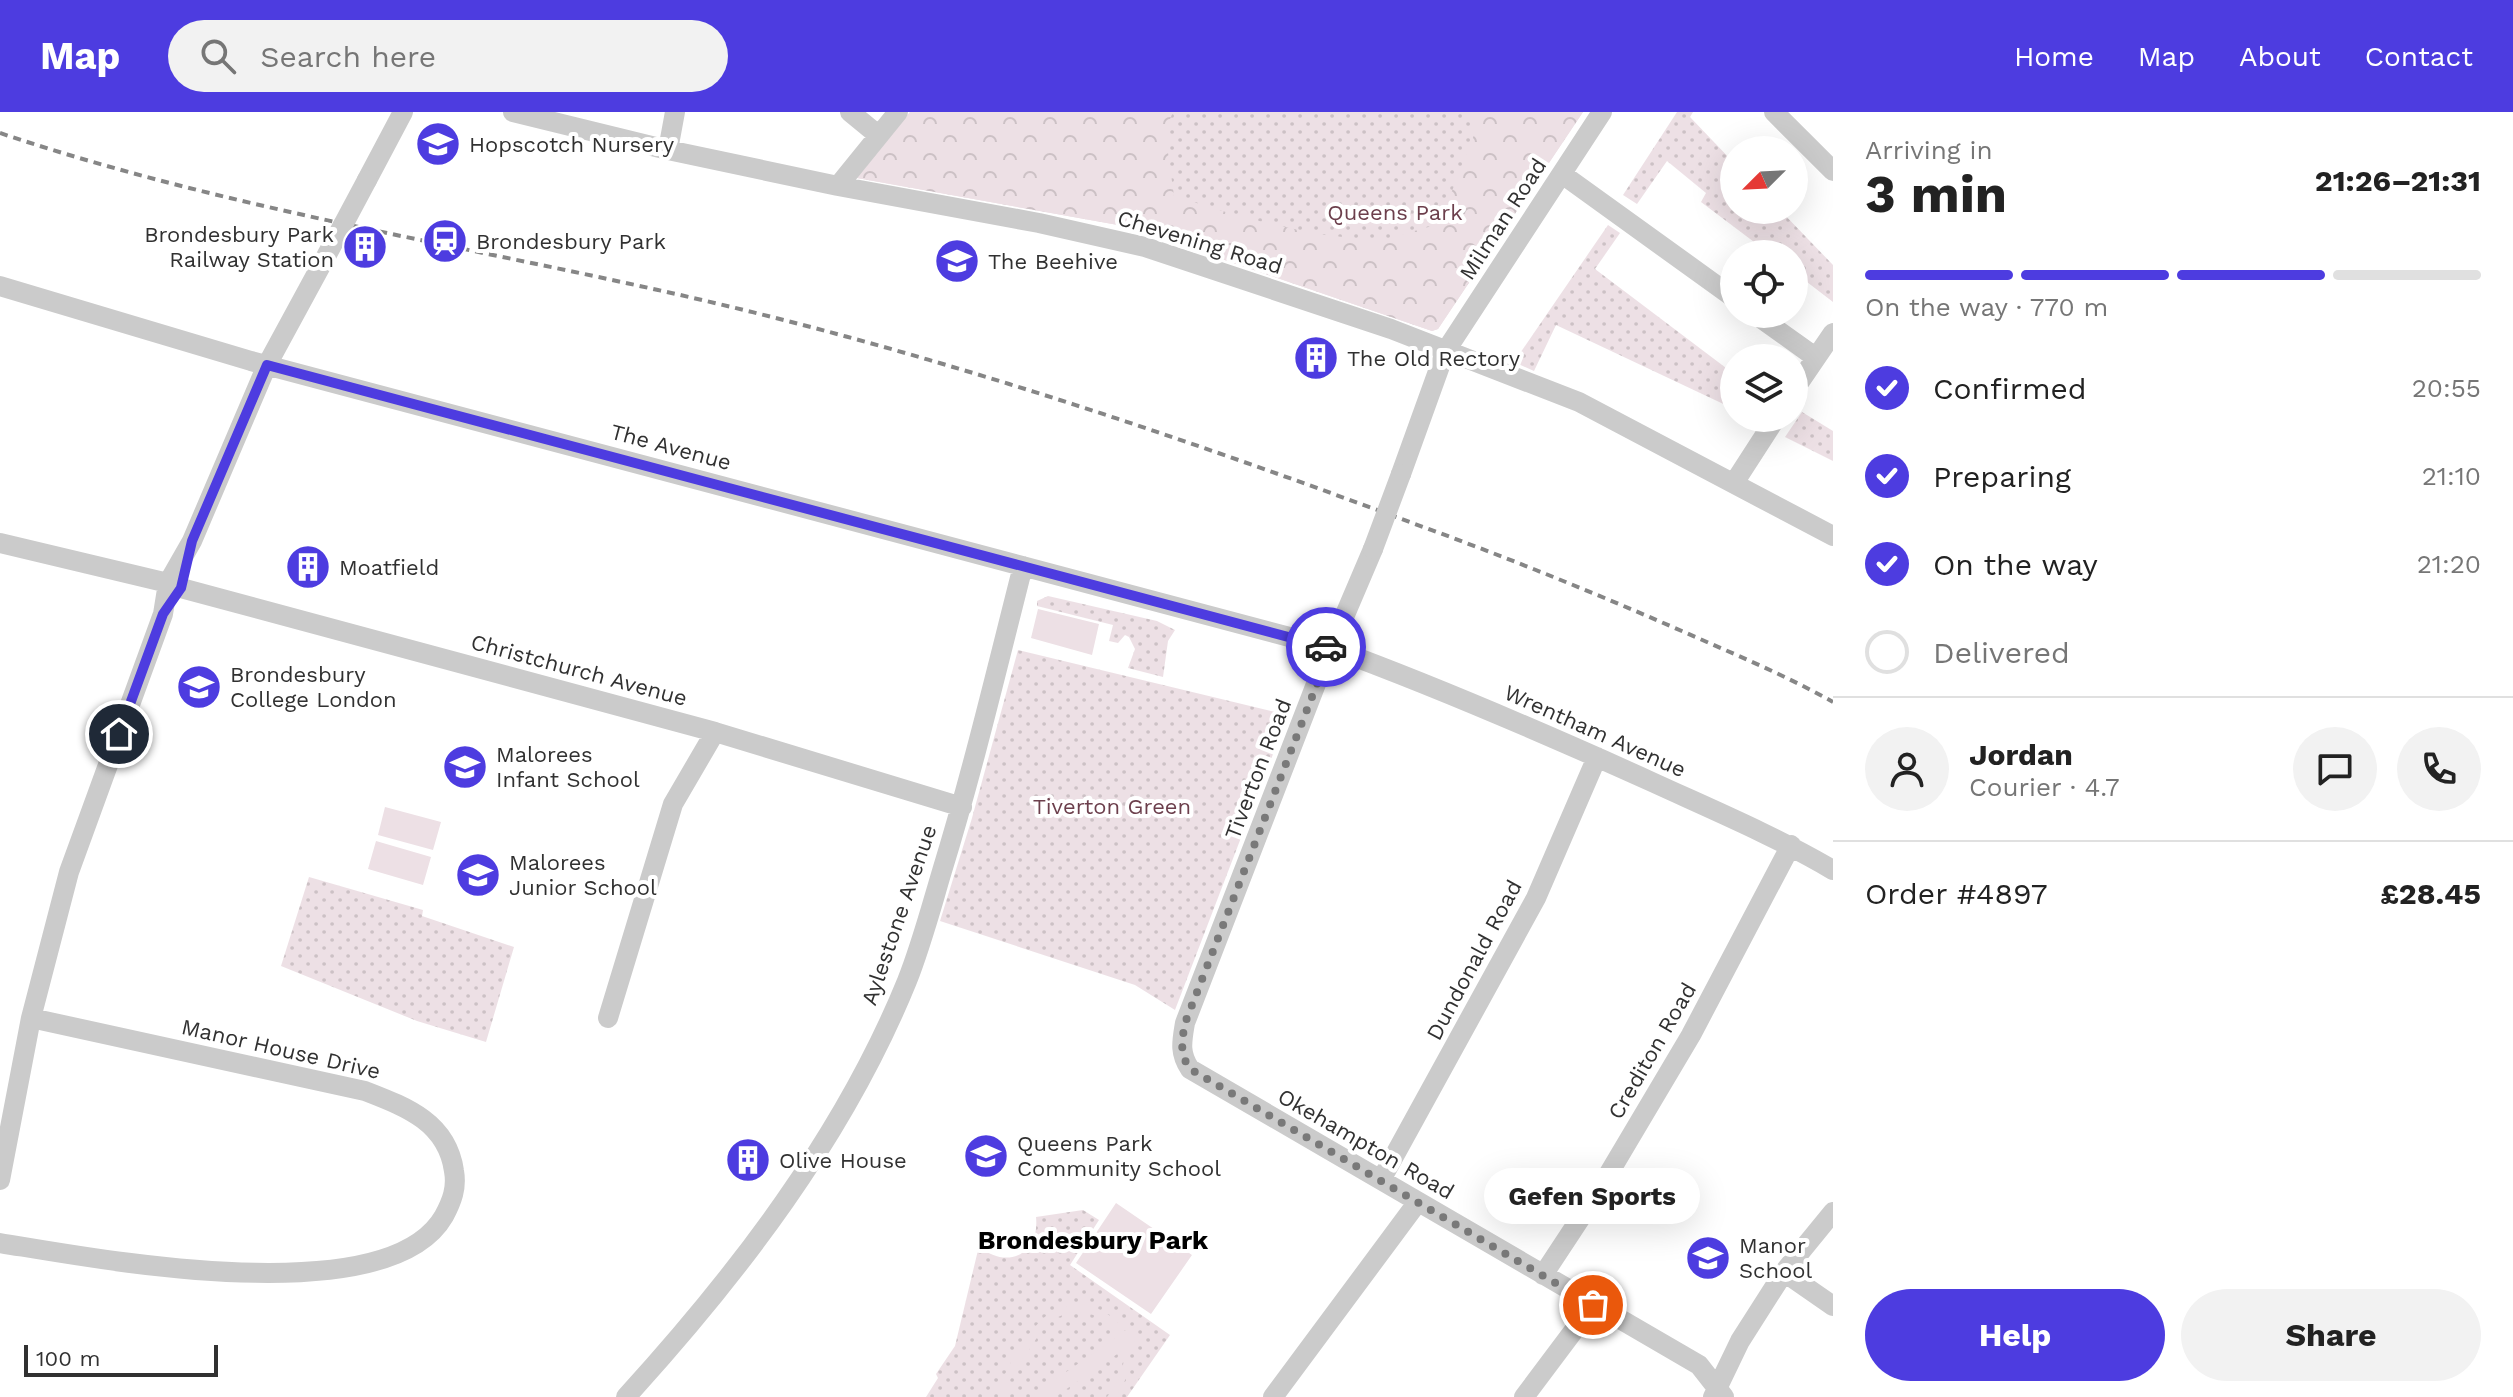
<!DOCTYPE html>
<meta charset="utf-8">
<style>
body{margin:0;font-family:"Work Sans",sans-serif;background:#f2f2f2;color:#222;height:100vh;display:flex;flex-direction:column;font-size:30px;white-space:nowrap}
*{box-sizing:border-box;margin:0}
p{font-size:26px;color:#767676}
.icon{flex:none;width:44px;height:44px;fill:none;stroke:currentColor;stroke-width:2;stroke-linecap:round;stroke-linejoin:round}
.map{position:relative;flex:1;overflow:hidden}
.panel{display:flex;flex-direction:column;background:#fff;width:680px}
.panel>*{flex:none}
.needle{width:52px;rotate:246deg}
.controls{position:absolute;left:1720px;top:24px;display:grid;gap:16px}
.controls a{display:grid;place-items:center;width:88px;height:88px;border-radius:50%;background:#fff;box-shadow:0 8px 32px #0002;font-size:40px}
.scale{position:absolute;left:24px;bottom:20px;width:194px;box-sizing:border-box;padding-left:8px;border:4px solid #313131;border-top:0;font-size:22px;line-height:28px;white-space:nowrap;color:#313131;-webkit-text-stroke:6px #fff;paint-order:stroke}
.pin{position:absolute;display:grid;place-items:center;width:68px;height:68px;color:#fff;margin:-34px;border:4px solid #fff;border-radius:50%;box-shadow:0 2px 8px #0007}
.courier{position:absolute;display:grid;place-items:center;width:80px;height:80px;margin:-40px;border:6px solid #4d3ce0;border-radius:50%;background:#fff;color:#222;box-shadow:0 2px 10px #0007}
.bubble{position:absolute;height:56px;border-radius:28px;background:#fff;box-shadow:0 8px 32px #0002;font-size:26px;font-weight:700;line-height:56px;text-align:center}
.headline em{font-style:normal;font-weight:700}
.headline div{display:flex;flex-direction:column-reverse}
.headline{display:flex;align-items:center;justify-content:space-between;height:136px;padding:0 32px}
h1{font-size:52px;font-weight:700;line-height:60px}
.bar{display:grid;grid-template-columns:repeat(4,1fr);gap:12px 8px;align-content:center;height:96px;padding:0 32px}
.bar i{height:10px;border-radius:6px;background:#e0e0e0}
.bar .current{background:#4d3ce0}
.bar p{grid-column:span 4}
.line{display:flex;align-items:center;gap:20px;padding:0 32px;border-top:2px solid #e0e0e0}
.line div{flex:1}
.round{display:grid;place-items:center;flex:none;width:84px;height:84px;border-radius:42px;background:#f2f2f2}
ol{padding:0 32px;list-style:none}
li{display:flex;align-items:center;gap:24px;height:88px}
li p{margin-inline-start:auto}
li .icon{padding:8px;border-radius:50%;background:#4d3ce0;color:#fff;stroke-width:4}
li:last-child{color:#767676}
li i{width:44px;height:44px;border:4px solid #e0e0e0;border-radius:50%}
.action{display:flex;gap:16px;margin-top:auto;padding:16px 32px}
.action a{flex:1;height:92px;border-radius:48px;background:#4d3ce0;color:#fff;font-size:32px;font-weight:700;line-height:92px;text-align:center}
.action a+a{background:#f2f2f2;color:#222}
header{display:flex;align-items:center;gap:48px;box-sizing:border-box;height:112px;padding:0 40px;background:#4d3ce0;color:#fff}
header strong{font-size:38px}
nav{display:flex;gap:44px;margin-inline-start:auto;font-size:28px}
.search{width:560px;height:72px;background:#f2f2f2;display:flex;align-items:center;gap:20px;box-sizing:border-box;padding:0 28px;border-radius:44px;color:#767676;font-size:30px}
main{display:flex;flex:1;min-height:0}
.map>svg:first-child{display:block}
</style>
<header>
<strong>Map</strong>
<div class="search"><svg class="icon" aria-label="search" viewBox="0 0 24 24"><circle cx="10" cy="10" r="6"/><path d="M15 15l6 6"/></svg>Search here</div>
<nav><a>Home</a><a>Map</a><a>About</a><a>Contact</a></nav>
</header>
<main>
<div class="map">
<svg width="1833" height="1285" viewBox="0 0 1833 1285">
<defs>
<pattern id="green-dots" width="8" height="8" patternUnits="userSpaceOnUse" patternTransform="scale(2)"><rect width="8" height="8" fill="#ede0e5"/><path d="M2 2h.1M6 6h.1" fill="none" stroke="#ccc1c5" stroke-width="1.8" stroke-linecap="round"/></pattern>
<pattern id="forest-crowns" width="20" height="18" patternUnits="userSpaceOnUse" patternTransform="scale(2)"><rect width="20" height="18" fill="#ede0e5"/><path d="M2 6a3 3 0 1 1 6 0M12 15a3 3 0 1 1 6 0" fill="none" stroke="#ccc1c5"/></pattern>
</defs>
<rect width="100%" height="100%" fill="#fff"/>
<path fill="url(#green-dots)" d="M910,0H1583L1438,217L1432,219L1149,122L1118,113L857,66Z
M1677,0H1693L1690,5L1734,51V98H1780L1833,153V190L1794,160V142H1770L1701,90L1706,81L1667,49L1637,92L1623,83Z
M1608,113L1620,121L1595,157L1734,262V297L1556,213L1534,259L1514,250Z
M1802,300L1833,319V349L1785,325Z
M1048,484L1157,509L1175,518L1168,529L1163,565L1128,556L1135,537L1129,525L1125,523L1118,531L1109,529L1113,513L1037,494V489Z
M1018,538L1288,603L1175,898L1135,873L940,809L972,706Z
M309,765L423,798L422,804L514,835L486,930L417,909L281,854Z
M1083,1098L1099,1108L1070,1153L1170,1223L1127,1285H926L938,1266L936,1262L955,1234L979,1134C1006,1158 1040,1143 1036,1105Z"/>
<path fill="url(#forest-crowns)" d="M910,0H1173L1165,19L1174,84L1242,105L1316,122L1379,129L1439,112L1474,23V6L1467,0H1583L1438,217L1432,219L1149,122L1118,113L857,66Z"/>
<path fill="#ede0e5" d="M1038,497L1099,512L1092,543L1031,526Z
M385,695L441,710L433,738L378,723Z
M376,729L431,745L423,773L368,757Z
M1116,1091L1192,1143L1151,1202L1076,1151Z
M1080,1192C1100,1195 1113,1203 1125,1219L1132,1214L1140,1226L1130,1233V1259L1116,1285H1107C1118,1270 1126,1257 1123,1238L1055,1285H1030L1118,1224C1104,1199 1071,1192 1049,1211C1040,1219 1034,1231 1027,1241C1017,1255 1007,1267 1006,1285H999C1000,1261 1030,1214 1050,1201C1060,1195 1069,1193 1080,1192Z"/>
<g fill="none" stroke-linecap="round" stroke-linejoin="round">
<path stroke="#cbcbcb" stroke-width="20" d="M513,0L668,38L838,74L1039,111L1145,135L1391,217L1579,290L1833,424
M850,0L878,23
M1774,0L1833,59
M668,38L675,0
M1562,62L1734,186
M367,68L403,0
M838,74L898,0
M0,174L251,249L1331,536C1440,576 1546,622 1652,670C1713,698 1775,724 1833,758
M1755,202L1815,245
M1794,278L1833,221
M1401,362L1445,240L1602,0
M1734,371L1776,306
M0,431L168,471
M1373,437L1321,559L1185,911C1182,929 1179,941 1190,957L1699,1253L1724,1285
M181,476L715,620L962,695
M608,906L673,692L715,620
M0,1068L31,906L69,760L163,502L168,471L192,429L267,253L343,113
M1381,1068L1536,786L1597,645
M0,1131C94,1146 387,1203 444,1104C452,1089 457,1076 454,1059C447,1010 406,995 365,979L31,906
M1784,1160L1833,1194
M1543,1163L1599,1078L1691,923L1791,733
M626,1285C738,1162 844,1024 907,869C921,834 931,796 942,759C973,658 997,556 1023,454
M1273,1285L1417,1091
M1524,1285L1593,1193
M1713,1285L1740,1229L1784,1160L1833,1100"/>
<path stroke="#868686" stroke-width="4" stroke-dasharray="8 6" stroke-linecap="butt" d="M0,21C214,93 438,129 658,178C916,235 1168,320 1415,412C1506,445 1595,481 1684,520C1734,542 1785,563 1833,590"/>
<path stroke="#cbcbcb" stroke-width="20" d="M343,113L367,68
M1373,437L1401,362"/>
</g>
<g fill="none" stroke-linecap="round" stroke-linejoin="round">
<path stroke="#797979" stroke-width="8" stroke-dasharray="0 14.4" d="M1326,535L1331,536L1185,911C1182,929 1179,941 1190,957L1593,1193"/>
<path stroke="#4d3ce0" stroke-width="10" d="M119,622L163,502L181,476L192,429L267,253L1326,535"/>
</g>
<defs>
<g id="school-disc" transform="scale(2.3)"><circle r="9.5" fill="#4d3ce0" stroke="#fff"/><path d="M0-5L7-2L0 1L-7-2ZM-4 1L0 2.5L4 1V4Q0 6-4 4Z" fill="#fff"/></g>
<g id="station-disc" transform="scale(2.3)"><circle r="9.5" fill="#4d3ce0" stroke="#fff"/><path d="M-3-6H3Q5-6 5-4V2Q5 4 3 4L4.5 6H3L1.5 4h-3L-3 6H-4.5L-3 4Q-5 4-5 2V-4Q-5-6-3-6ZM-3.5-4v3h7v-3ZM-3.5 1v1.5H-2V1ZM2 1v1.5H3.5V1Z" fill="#fff"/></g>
<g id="building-disc" transform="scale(2.3)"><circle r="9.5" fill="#4d3ce0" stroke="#fff"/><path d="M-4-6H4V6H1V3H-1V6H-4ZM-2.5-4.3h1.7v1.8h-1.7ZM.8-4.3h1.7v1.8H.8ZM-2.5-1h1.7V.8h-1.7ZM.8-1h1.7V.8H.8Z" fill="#fff"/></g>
</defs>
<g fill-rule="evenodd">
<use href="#school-disc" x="438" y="32"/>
<use href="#station-disc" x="445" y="129"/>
<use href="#building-disc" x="365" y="135"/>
<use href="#school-disc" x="957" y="149"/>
<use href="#building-disc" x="1316" y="246"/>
<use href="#building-disc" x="308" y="455"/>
<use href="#school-disc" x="199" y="575"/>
<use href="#school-disc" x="465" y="655"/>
<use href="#school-disc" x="478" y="763"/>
<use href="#school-disc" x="986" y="1044"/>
<use href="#building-disc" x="748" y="1048"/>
<use href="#school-disc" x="1708" y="1146"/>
</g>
<g text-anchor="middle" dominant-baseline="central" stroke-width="8" stroke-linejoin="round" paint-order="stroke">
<g font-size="22" fill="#313131" stroke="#fff" text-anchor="start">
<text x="469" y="32">Hopscotch Nursery</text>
<text x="334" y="122" text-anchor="end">Brondesbury Park<tspan x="334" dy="25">Railway Station</tspan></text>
<text x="476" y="129">Brondesbury Park</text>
<text x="988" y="149">The Beehive</text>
<text x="1347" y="246">The Old Rectory</text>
<text x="339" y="455">Moatfield</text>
<text x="230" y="562">Brondesbury<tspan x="230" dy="25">College London</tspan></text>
<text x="496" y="642">Malorees<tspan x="496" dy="25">Infant School</tspan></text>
<text x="509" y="750">Malorees<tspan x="509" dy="25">Junior School</tspan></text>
<text x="1017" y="1031">Queens Park<tspan x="1017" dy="25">Community School</tspan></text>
<text x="779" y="1048">Olive House</text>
<text x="1739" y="1133">Manor<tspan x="1739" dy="25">School</tspan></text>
</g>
<g font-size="22" fill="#6c3f4c" stroke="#fff">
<text x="1395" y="100">Queens Park</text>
<text x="1112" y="694">Tiverton Green</text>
</g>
<g font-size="22" fill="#313131" stroke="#fff">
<text transform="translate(1503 107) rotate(-57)">Milman Road</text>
<text transform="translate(1200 130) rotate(17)">Chevening Road</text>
<text transform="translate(671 335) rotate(15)">The Avenue</text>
<text transform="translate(579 558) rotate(15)">Christchurch Avenue</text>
<text transform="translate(1595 619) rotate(24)">Wrentham Avenue</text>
<text transform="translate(1258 657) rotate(-69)">Tiverton Road</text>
<text transform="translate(899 803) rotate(-71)">Aylestone Avenue</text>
<text transform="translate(1474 848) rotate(-62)">Dundonald Road</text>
<text transform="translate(281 937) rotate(13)">Manor House Drive</text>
<text transform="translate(1652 939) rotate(-60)">Crediton Road</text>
<text transform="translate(1366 1032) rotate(30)">Okehampton Road</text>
</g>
<g font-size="26" font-weight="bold" fill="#000" stroke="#fff">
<text x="1093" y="1128">Brondesbury Park</text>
</g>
</g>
</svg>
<div class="controls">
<a><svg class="needle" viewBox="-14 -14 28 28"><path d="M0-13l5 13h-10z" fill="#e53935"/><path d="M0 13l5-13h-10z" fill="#767676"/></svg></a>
<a><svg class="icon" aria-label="locate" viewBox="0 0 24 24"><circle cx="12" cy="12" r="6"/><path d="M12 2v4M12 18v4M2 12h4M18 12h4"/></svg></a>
<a><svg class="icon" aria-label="layers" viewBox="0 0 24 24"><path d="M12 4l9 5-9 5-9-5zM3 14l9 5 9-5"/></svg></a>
</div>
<div class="scale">100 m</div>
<div class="pin" style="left:1593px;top:1193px;background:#ea580c"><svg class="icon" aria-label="bag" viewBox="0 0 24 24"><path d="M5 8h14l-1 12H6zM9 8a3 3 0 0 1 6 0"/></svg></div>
<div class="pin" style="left:119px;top:622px;background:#1f2937"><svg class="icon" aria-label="home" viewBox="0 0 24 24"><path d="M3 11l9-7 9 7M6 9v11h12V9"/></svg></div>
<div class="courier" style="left:1326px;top:535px"><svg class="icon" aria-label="car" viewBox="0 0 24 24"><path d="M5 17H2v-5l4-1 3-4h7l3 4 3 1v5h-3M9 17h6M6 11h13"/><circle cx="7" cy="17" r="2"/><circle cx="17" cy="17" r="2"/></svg></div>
<div class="bubble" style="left:1484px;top:1056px;width:216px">Gefen Sports</div>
</div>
<section class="panel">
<div class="headline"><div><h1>3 min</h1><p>Arriving in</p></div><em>21:26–21:31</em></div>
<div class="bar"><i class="current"></i><i class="current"></i><i class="current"></i><i></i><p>On the way · 770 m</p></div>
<ol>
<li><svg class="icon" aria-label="check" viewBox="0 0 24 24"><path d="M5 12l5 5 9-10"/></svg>Confirmed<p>20:55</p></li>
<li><svg class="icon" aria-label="check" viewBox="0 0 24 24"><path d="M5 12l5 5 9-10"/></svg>Preparing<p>21:10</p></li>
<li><svg class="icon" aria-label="check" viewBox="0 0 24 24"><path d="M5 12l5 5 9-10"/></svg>On the way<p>21:20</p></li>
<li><i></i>Delivered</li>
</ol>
<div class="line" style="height:144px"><a class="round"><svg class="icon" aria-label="person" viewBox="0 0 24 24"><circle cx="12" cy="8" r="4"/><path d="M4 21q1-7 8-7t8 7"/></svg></a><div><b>Jordan</b><p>Courier · 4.7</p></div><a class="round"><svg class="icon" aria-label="chat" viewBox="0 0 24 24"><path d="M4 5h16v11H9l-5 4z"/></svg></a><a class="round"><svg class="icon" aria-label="phone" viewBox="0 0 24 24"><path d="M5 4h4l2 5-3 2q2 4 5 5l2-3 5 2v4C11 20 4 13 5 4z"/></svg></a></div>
<div class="line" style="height:104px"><div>Order #4897</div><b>£28.45</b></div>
<div class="action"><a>Help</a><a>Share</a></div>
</section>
</main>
